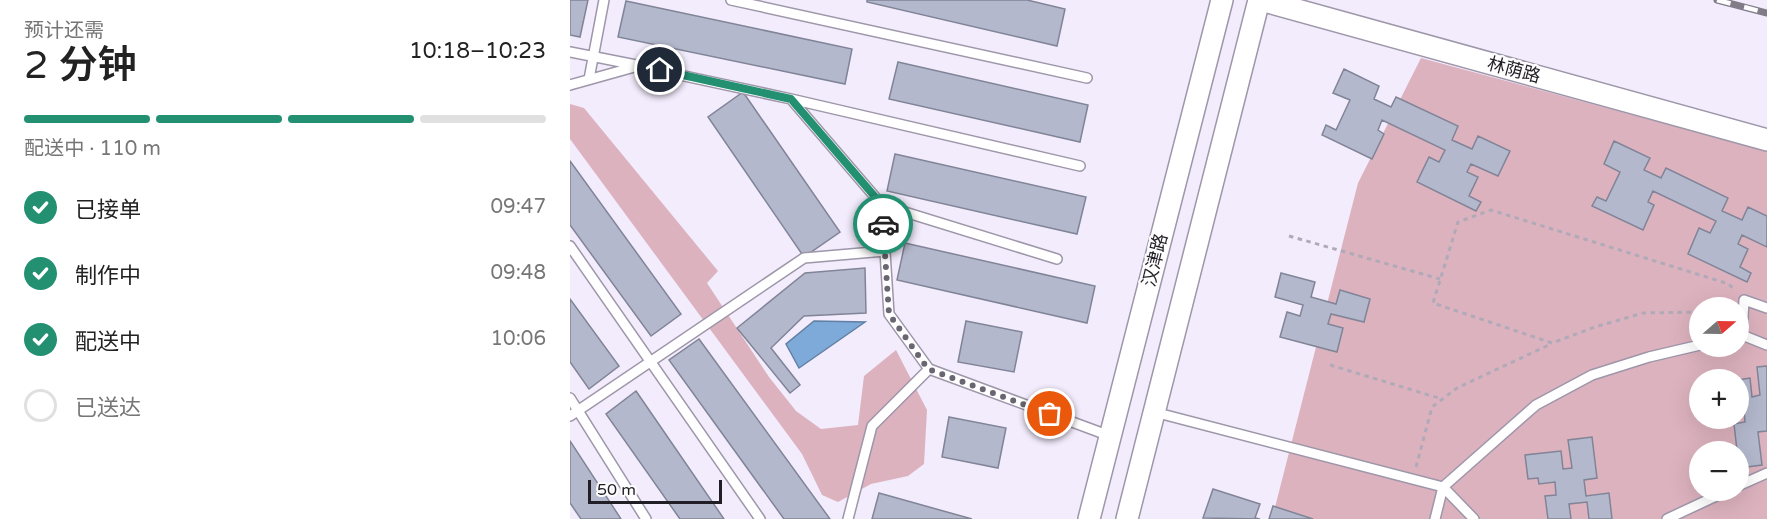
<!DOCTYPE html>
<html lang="zh">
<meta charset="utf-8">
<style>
body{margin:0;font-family:"Varela Round","Noto Sans SC",sans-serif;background:#f6f6f6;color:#222;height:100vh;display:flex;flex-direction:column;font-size:22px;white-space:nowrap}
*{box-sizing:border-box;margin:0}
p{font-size:20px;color:#767676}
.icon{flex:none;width:33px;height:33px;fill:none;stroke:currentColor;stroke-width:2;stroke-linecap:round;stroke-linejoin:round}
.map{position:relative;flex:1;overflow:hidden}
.details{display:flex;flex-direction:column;background:#fff;width:570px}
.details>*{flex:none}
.needle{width:39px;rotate:70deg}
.fabs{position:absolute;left:1119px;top:297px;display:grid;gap:12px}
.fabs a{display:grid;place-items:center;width:60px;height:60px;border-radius:50%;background:#fff;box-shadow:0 6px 24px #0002;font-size:30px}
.scale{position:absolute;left:18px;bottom:15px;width:134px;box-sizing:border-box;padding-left:6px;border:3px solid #211e25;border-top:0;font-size:16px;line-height:21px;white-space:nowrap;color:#211e25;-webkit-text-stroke:4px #fdfdfd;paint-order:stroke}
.pin{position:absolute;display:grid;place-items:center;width:51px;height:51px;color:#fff;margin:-26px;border:3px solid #fff;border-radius:50%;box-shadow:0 2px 6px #0007}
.courier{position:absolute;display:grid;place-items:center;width:60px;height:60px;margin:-30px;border:4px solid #229071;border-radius:50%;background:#fff;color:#222;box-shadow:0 2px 8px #0007}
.summary em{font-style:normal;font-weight:600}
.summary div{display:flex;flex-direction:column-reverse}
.summary{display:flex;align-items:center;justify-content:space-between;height:102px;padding:0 24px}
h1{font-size:39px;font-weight:600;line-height:45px}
.bar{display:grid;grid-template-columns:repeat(4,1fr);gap:9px 6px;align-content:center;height:72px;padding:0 24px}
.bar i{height:8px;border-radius:4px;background:#e0e0e0}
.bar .selected{background:#229071}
.bar p{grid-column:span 4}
ol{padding:0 24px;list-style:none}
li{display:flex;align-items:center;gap:18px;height:66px}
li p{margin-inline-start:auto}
li .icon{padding:6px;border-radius:50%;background:#229071;color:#fff;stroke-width:4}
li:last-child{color:#767676}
li i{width:33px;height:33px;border:3px solid #e0e0e0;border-radius:50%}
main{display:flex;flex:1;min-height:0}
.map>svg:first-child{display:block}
</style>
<main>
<section class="details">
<div class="summary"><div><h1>2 分钟</h1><p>预计还需</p></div><em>10:18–10:23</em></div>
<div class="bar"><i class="selected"></i><i class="selected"></i><i class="selected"></i><i></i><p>配送中 · 110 m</p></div>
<ol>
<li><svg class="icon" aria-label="check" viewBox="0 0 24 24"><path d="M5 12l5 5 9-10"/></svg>已接单<p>09:47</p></li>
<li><svg class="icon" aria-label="check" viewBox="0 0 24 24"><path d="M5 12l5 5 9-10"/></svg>制作中<p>09:48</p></li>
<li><svg class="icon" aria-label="check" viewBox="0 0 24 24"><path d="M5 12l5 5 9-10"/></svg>配送中<p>10:06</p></li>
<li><i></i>已送达</li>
</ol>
</section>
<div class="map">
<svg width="1197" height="519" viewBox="0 0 1197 519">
<rect width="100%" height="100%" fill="#f3ecfd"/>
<path fill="#dcb2be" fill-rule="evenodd" d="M851,58L1197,151V519H702L788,183ZM1130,308H1168V346H1130ZM1130,380H1168V418H1130ZM1130,452H1168V490H1130Z
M0,104L14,108L148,271L137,283L199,377L226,411L251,429L288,425L294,376L326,350L357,410L354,464L338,476L301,484L268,502L252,495L232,454L0,139Z"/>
<path fill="#7eaad9" stroke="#6280a3" stroke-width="1.5" d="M244,321L295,322L229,368L216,344Z"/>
<path fill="#b4b8cc" stroke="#808497" stroke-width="1.5" d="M0,0H18L10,37L0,35Z
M297,0H457L495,9L487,46L297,2Z
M56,1L282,49L275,84L48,37Z
M328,62L518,105L510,142L319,99Z
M774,69L809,86L804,99L821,107L826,97L888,126L882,140L902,149L908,136L940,151L928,176L901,164L897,172L908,177L899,196L911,202L906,211L847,182L859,157L869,162L875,150L812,120L808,130L814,134L802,159L752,135L756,125L766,130L780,100L763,93Z
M173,92L270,232L234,257L138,117Z
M1044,141L1080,158L1074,170L1091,178L1096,168L1158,198L1152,211L1172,220L1178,207L1197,216V247L1172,235L1168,244L1178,249L1170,267L1181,273L1177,282L1118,254L1129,228L1140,233L1146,221L1083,191L1078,202L1084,205L1073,230L1022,206L1027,197L1036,201L1050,172L1034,164Z
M325,154L516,197L507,234L317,191Z
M0,161L111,314L81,336L0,225Z
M335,243L525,286L517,323L327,280Z
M295,268L296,313L234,316L201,348L230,385L220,393L167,328L235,273Z
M711,273L745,282L741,297L766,304L770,290L800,299L794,322L761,314L758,324L773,328L767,352L710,337L717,312L730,316L733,305L705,297Z
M0,299L49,366L19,389L0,362Z
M396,321L452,332L444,372L388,362Z
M129,339L260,519H214L99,360Z
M1197,366V431L1188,432L1192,465L1169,468L1164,424L1175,422L1174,410H1168V380L1180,378L1182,397L1190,395L1187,367Z
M66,391L154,519H110L36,414Z
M379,417L436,428L428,468L372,457Z
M1022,437L1027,478L1014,480L1016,496L1039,493L1042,519H1019L1017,502L999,504L1001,519H978L975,496L986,495L985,482L969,484L968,478L958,479L955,455L991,451L993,469L1002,468L998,440Z
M0,441L51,519H11L0,503Z
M643,489L690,504L685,518L690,519L633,518Z
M309,493L402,519H302Z
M703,506L743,519H699Z"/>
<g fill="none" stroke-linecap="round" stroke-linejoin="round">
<g stroke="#9e96a9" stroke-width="12">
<path id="service" d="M161,0L517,78
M0,52L66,65
M19,79L34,0
M0,85L68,66L221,99L312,205L319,314L359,369L540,436
M221,99L510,166
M312,205L487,259
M0,246L190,519
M1172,335L1174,300L1197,308
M1168,336L1172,335L1197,345
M0,398L76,519
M584,412L873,487L966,405L1022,375L1079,357L1130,345
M0,416L234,258L315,251
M1168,486L1197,473
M873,487L904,519
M278,519L302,426L359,369
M865,519L873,487
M1097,519L1159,490"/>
</g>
<g stroke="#9e96a9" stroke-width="24">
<path id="tertiary" d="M691,0L1197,140
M519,519L652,0
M557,519L689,0"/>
</g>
<path stroke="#b0aab8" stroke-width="3" stroke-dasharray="4.5 4.5" stroke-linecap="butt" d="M719,236L870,279
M1130,312L1073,313L1025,327L982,343L863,303L888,222L921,210L1159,284L1164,290
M760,365L872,399
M846,467L862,407L887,388L981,344"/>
<use href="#service" stroke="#fff" stroke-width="9"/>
<use href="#tertiary" stroke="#fff" stroke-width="21"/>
<g stroke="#817c87" stroke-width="7">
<path id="rail" d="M1147,0L1197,13"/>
</g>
<use href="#rail" stroke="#fdfdfd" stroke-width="4.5" stroke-dasharray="14" stroke-linecap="butt"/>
</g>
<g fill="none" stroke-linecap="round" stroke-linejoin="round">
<path stroke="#6a6671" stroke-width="6" stroke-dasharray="0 10.8" d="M313,224L319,314L358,369L480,414"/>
<path stroke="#229071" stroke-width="8" d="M90,70L221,99L312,205L313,224"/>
</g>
<g text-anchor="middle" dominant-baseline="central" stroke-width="4.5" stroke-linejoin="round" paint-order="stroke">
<g font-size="18" fill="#211e25" stroke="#fdfdfd">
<text transform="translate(944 70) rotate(15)">林荫路</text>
<text transform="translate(585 260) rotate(-76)">汉津路</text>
</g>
</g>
</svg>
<div class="fabs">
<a><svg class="needle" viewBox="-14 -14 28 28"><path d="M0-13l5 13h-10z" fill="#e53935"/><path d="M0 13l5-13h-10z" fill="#767676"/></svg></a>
<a>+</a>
<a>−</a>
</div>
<div class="scale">50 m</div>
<div class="pin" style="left:480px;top:414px;background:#ea580c"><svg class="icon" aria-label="bag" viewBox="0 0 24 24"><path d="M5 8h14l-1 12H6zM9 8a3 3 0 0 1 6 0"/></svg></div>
<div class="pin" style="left:90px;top:70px;background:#1f2937"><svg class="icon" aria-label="home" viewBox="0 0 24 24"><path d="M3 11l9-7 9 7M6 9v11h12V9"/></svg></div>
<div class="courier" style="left:313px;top:224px"><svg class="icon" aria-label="car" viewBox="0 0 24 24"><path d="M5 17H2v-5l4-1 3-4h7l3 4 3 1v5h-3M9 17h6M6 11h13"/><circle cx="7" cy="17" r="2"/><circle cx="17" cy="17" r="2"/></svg></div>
</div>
</main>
